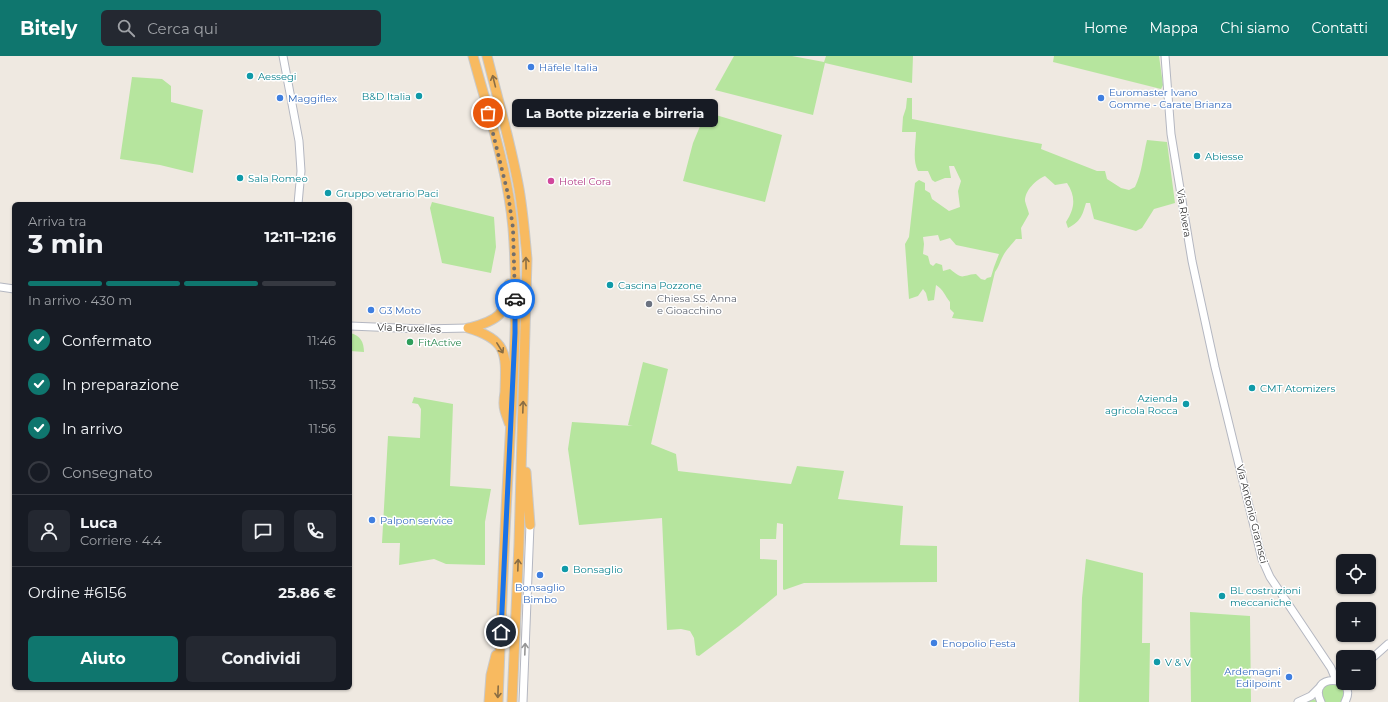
<!DOCTYPE html>
<html lang="it">
<meta charset="utf-8">
<style>
body{margin:0;font-family:Montserrat,sans-serif;background:#242831;color:#f1f3f6;height:100vh;display:flex;flex-direction:column;font-size:15px;white-space:nowrap}
*{box-sizing:border-box;margin:0}
p{font-size:13px;color:#9ea1a6}
.icon{flex:none;width:22px;height:22px;fill:none;stroke:currentColor;stroke-width:2;stroke-linecap:round;stroke-linejoin:round}
.map{position:relative;flex:1;overflow:hidden}
.details{position:absolute;left:12px;top:146px;width:340px;height:488px;display:flex;flex-direction:column;background:#171b24;border-radius:6px;box-shadow:0 1px 3px #0004}
.details>*{flex:none}
.buttons{position:absolute;left:1336px;top:498px;display:grid;gap:8px}
.buttons a{display:grid;place-items:center;width:40px;height:40px;border-radius:6px;background:#171b24;box-shadow:0 1px 3px #0004;font-size:20px}
.pin{position:absolute;display:grid;place-items:center;width:34px;height:34px;color:#fff;margin:-17px;border:2px solid #fff;border-radius:50%;box-shadow:0 1px 4px #0007}
.courier{position:absolute;display:grid;place-items:center;width:40px;height:40px;margin:-20px;border:3px solid #1a73e8;border-radius:50%;background:#fff;color:#222;box-shadow:0 1px 5px #0007}
.bubble{position:absolute;height:28px;border-radius:6px;background:#171b24;box-shadow:0 1px 3px #0004;font-size:13px;font-weight:700;line-height:28px;text-align:center}
.summary em{font-style:normal;font-weight:700}
.summary div{display:flex;flex-direction:column-reverse}
.summary{display:flex;align-items:center;justify-content:space-between;height:68px;padding:0 16px}
h1{font-size:26px;font-weight:700;line-height:30px}
.bar{display:grid;grid-template-columns:repeat(4,1fr);gap:6px 4px;align-content:center;height:48px;padding:0 16px}
.bar i{height:5px;border-radius:3px;background:#363941}
.bar .active{background:#0f766e}
.bar p{grid-column:span 4}
.line{display:flex;align-items:center;gap:10px;padding:0 16px;border-top:1px solid #363941}
.line div{flex:1}
.round{display:grid;place-items:center;flex:none;width:42px;height:42px;border-radius:6px;background:#242831}
ol{padding:0 16px;list-style:none}
li{display:flex;align-items:center;gap:12px;height:44px}
li p{margin-inline-start:auto}
li .icon{padding:4px;border-radius:50%;background:#0f766e;color:#fff;stroke-width:4}
li:last-child{color:#9ea1a6}
li i{width:22px;height:22px;border:2px solid #363941;border-radius:50%}
.cta{display:flex;gap:8px;margin-top:auto;padding:8px 16px}
.cta a{flex:1;height:46px;border-radius:6px;background:#0f766e;color:#fff;font-size:16px;font-weight:700;line-height:46px;text-align:center}
.cta a+a{background:#242831;color:#f1f3f6}
header{display:flex;align-items:center;gap:24px;box-sizing:border-box;height:56px;padding:0 20px;background:#0f766e;color:#fff}
header strong{font-size:19px}
nav{display:flex;gap:22px;margin-inline-start:auto;font-size:14px}
.search{width:280px;height:36px;background:#242831;display:flex;align-items:center;gap:10px;box-sizing:border-box;padding:0 14px;border-radius:6px;color:#9ea1a6;font-size:15px}
.map>svg:first-child{display:block}
</style>
<header>
<strong>Bitely</strong>
<div class="search"><svg class="icon" aria-label="search" viewBox="0 0 24 24"><circle cx="10" cy="10" r="6"/><path d="M15 15l6 6"/></svg>Cerca qui</div>
<nav><a>Home</a><a>Mappa</a><a>Chi siamo</a><a>Contatti</a></nav>
</header>
<div class="map">
<svg width="1388" height="646" viewBox="0 0 1388 646">
<rect width="100%" height="100%" fill="#efe9e1"/>
<path fill="#b6e59e" fill-rule="evenodd" d="M734,0H792L824,6L826,0H913L912,27L825,7L813,59L715,34Z
M1054,0H1159L1163,29L1161,33L1053,6Z
M132,21L162,23L171,30V46L203,54L193,117L160,109L120,103Z
M907,42H912V63L1042,88L1041,93L1097,115H1105L1107,123L1121,132L1129,134L1135,131C1142,117 1143,100 1147,84L1167,86L1175,147L1154,153L1142,172L1136,175L1094,163L1090,147H1086C1082,160 1081,165 1068,172L1066,166C1075,152 1076,141 1067,127L1055,129L1045,120C1036,124 1025,134 1025,145C1026,149 1028,154 1029,158L1021,172L1022,183H1016C1012,188 1006,194 1003,200C1000,205 999,211 995,216L983,266L952,262L954,257L950,253V246C945,240 943,233 936,229L934,244L928,245L926,237L923,233L918,240L909,243L905,188L909,181L915,127L919,124L925,127V134L930,137L932,143L949,155L960,151L958,135L961,125L954,110H949L951,122H945L935,126L932,124L928,115H918C912,104 916,88 916,76H902L903,61L906,52ZM938,179L940,185L950,182L956,189L999,198L994,211L991,221L987,222L985,224L981,223L976,218C961,219 964,225 950,213L943,215L942,209L936,207L933,210L930,208L928,200L923,198L924,188L923,181Z
M706,56L782,79L765,146L683,125L693,87Z
M432,146L494,161L496,191L491,217L442,207L430,152Z
M350,277C360,279 364,286 364,296L350,295Z
M643,306L668,313L651,388L676,398L678,415L791,428L797,410L844,415L838,443L903,450L900,489L937,490V526L804,527L784,534L783,533V468L777,467L776,483H760V503L777,504V539L739,570L699,600L696,599L694,582L690,575L681,573L667,574L662,462L579,469L568,393L572,366L633,370L628,369Z
M414,341L453,348L450,430L491,433L485,466V509L446,508L434,503L399,509L400,487H382L388,380L420,382L421,353L418,348L412,347Z
M1086,503L1143,517L1142,587H1150L1149,646H1079L1082,542Z
M1190,556L1250,560L1251,646H1191Z
M1329,627L1338,628C1344,634 1346,638 1341,646H1304L1321,642C1321,635 1323,631 1329,627Z"/>
<g fill="none" stroke-linecap="round" stroke-linejoin="round">
<g stroke="#b4b7c1" stroke-width="9">
<path id="tertiary" d="M283,0L299,85L301,115L298,148
M1165,0L1171,78L1192,205L1215,311L1262,503L1270,521L1331,612L1336,624
M0,231L14,233
M350,270L422,273L468,272
M1369,605L1388,588
M523,646L530,469
M1298,646L1311,640L1320,631
M1321,646C1306,617 1360,618 1345,646"/>
</g>
<g stroke="#c9c9c9" stroke-width="11">
<path id="trunk" d="M473,0C488,56 508,114 513,172C519,248 513,325 509,401C504,483 501,564 498,646
M487,0C498,44 511,88 519,133C523,156 525,180 527,203L519,488L512,646
M468,272C509,284 506,299 505,336C504,342 503,349 505,355C506,359 508,363 509,367
M469,272C497,265 508,258 509,228
M526,416L530,469
M489,646L491,619L496,599"/>
</g>
<use href="#tertiary" stroke="#fff" stroke-width="7"/>
<use href="#trunk" stroke="#f8ba60" stroke-width="9"/>
</g>
<defs><path id="oneway-shaft" d="M-6 0H5M1.5-3L5.5 0L1.5 3" fill="none" stroke-width="1.6" stroke-linecap="round" stroke-linejoin="round"/></defs>
<g stroke="#896d44">
<use href="#oneway-shaft" transform="translate(494 25) rotate(-104)"/>
<use href="#oneway-shaft" transform="translate(526 207) rotate(-91)"/>
<use href="#oneway-shaft" transform="translate(500 292) rotate(58)"/>
<use href="#oneway-shaft" transform="translate(523 351) rotate(-88)"/>
<use href="#oneway-shaft" transform="translate(518 509) rotate(-88)"/>
<use href="#oneway-shaft" transform="translate(498 636) rotate(92)"/>
</g>
<use stroke="#969696" href="#oneway-shaft" transform="translate(525 593) rotate(-88)"/>
<g fill="none" stroke-linecap="round" stroke-linejoin="round">
<path stroke="#726f6d" stroke-width="4" stroke-dasharray="0 7.2" d="M488,57L508,138L513,172L515,243"/>
<path stroke="#1a73e8" stroke-width="5" d="M501,576L515,277V243"/>
</g>
<g fill="#3f7fe0" stroke="#fff" stroke-width="1.5">
<circle cx="531" cy="11" r="4"/>
<circle cx="280" cy="42" r="4"/>
<circle cx="1101" cy="42" r="4"/>
<circle cx="371" cy="254" r="4"/>
<circle cx="372" cy="464" r="4"/>
<circle cx="540" cy="519" r="4"/>
<circle cx="934" cy="587" r="4"/>
<circle cx="1289" cy="621" r="4"/>
</g>
<g fill="#0f9aa8" stroke="#fff" stroke-width="1.5">
<circle cx="250" cy="20" r="4"/>
<circle cx="419" cy="40" r="4"/>
<circle cx="1197" cy="100" r="4"/>
<circle cx="240" cy="122" r="4"/>
<circle cx="328" cy="137" r="4"/>
<circle cx="610" cy="229" r="4"/>
<circle cx="1252" cy="332" r="4"/>
<circle cx="1186" cy="348" r="4"/>
<circle cx="565" cy="513" r="4"/>
<circle cx="1222" cy="540" r="4"/>
<circle cx="1157" cy="606" r="4"/>
</g>
<circle fill="#d1479c" stroke="#fff" stroke-width="1.5" cx="551" cy="125" r="4"/>
<circle fill="#6b7280" stroke="#fff" stroke-width="1.5" cx="649" cy="248" r="4"/>
<circle fill="#2e9e5b" stroke="#fff" stroke-width="1.5" cx="410" cy="286" r="4"/>
<g text-anchor="middle" dominant-baseline="central" stroke-width="3" stroke-linejoin="round" paint-order="stroke">
<g font-size="10" fill="#366cbe" stroke="#fff" text-anchor="start">
<text x="539" y="11">Häfele Italia</text>
<text x="1109" y="36">Euromaster Ivano<tspan x="1109" dy="12">Gomme - Carate Brianza</tspan></text>
<text x="288" y="42">Maggiflex</text>
<text x="379" y="254">G3 Moto</text>
<text x="380" y="464">Palpon service</text>
<text x="540" y="531" text-anchor="middle">Bonsaglio<tspan x="540" dy="12">Bimbo</tspan></text>
<text x="942" y="587">Enopolio Festa</text>
<text x="1281" y="615" text-anchor="end">Ardemagni<tspan x="1281" dy="12">Edilpoint</tspan></text>
</g>
<g font-size="10" fill="#0d838f" stroke="#fff" text-anchor="start">
<text x="258" y="20">Aessegi</text>
<text x="411" y="40" text-anchor="end">B&amp;D Italia</text>
<text x="1205" y="100">Abiesse</text>
<text x="248" y="122">Sala Romeo</text>
<text x="336" y="137">Gruppo vetrario Paci</text>
<text x="618" y="229">Cascina Pozzone</text>
<text x="1260" y="332">CMT Atomizers</text>
<text x="1178" y="342" text-anchor="end">Azienda<tspan x="1178" dy="12">agricola Rocca</tspan></text>
<text x="573" y="513">Bonsaglio</text>
<text x="1230" y="534">BL costruzioni<tspan x="1230" dy="12">meccaniche</tspan></text>
<text x="1165" y="606">V &amp; V</text>
</g>
<g font-size="10" fill="#b23c85" stroke="#fff" text-anchor="start">
<text x="559" y="125">Hotel Cora</text>
</g>
<g font-size="10" fill="#2e2e2e" stroke="#fff">
<text transform="translate(1184 157) rotate(81)">Via Rivera</text>
<text transform="translate(409 272) rotate(2)">Via Bruxelles</text>
<text transform="translate(1252 458) rotate(76)">Via Antonio Gramsci</text>
</g>
<g font-size="10" fill="#5b616d" stroke="#fff" text-anchor="start">
<text x="657" y="242">Chiesa SS. Anna<tspan x="657" dy="12">e Gioacchino</tspan></text>
</g>
<g font-size="10" fill="#27864d" stroke="#fff" text-anchor="start">
<text x="418" y="286">FitActive</text>
</g>
</g>
</svg>
<div class="buttons">
<a><svg class="icon" aria-label="locate" viewBox="0 0 24 24"><circle cx="12" cy="12" r="6"/><path d="M12 2v4M12 18v4M2 12h4M18 12h4"/></svg></a>
<a>+</a>
<a>−</a>
</div>
<div class="pin" style="left:488px;top:57px;background:#ea580c"><svg class="icon" aria-label="bag" viewBox="0 0 24 24"><path d="M5 8h14l-1 12H6zM9 8a3 3 0 0 1 6 0"/></svg></div>
<div class="pin" style="left:501px;top:576px;background:#1f2937"><svg class="icon" aria-label="home" viewBox="0 0 24 24"><path d="M3 11l9-7 9 7M6 9v11h12V9"/></svg></div>
<div class="courier" style="left:515px;top:243px"><svg class="icon" aria-label="car" viewBox="0 0 24 24"><path d="M5 17H2v-5l4-1 3-4h7l3 4 3 1v5h-3M9 17h6M6 11h13"/><circle cx="7" cy="17" r="2"/><circle cx="17" cy="17" r="2"/></svg></div>
<div class="bubble" style="left:512px;top:43px;width:206px">La Botte pizzeria e birreria</div>
<section class="details">
<div class="summary"><div><h1>3 min</h1><p>Arriva tra</p></div><em>12:11–12:16</em></div>
<div class="bar"><i class="active"></i><i class="active"></i><i class="active"></i><i></i><p>In arrivo · 430 m</p></div>
<ol>
<li><svg class="icon" aria-label="check" viewBox="0 0 24 24"><path d="M5 12l5 5 9-10"/></svg>Confermato<p>11:46</p></li>
<li><svg class="icon" aria-label="check" viewBox="0 0 24 24"><path d="M5 12l5 5 9-10"/></svg>In preparazione<p>11:53</p></li>
<li><svg class="icon" aria-label="check" viewBox="0 0 24 24"><path d="M5 12l5 5 9-10"/></svg>In arrivo<p>11:56</p></li>
<li><i></i>Consegnato</li>
</ol>
<div class="line" style="height:72px"><a class="round"><svg class="icon" aria-label="person" viewBox="0 0 24 24"><circle cx="12" cy="8" r="4"/><path d="M4 21q1-7 8-7t8 7"/></svg></a><div><b>Luca</b><p>Corriere · 4.4</p></div><a class="round"><svg class="icon" aria-label="chat" viewBox="0 0 24 24"><path d="M4 5h16v11H9l-5 4z"/></svg></a><a class="round"><svg class="icon" aria-label="phone" viewBox="0 0 24 24"><path d="M5 4h4l2 5-3 2q2 4 5 5l2-3 5 2v4C11 20 4 13 5 4z"/></svg></a></div>
<div class="line" style="height:52px"><div>Ordine #6156</div><b>25.86 €</b></div>
<div class="cta"><a>Aiuto</a><a>Condividi</a></div>
</section>
</div>
